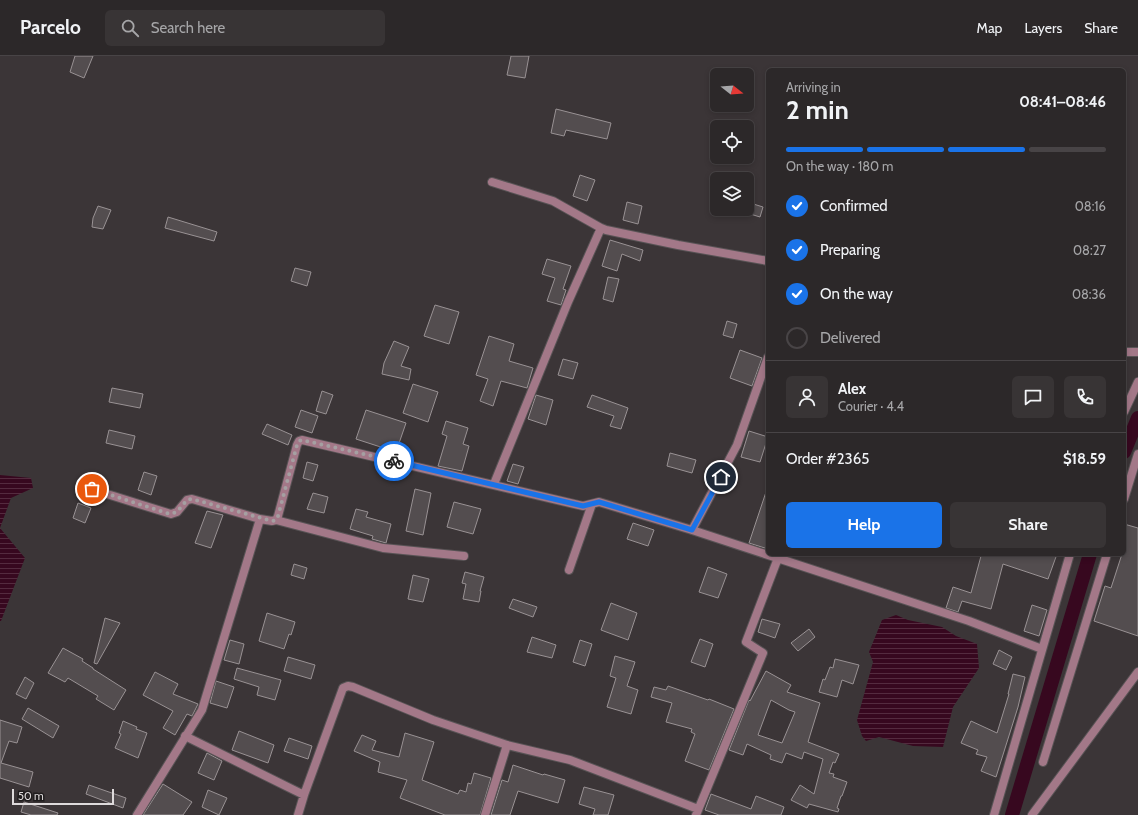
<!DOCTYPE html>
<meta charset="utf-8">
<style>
body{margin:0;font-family:Cabin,sans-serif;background:#383435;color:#f1f3f6;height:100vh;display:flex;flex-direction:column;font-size:15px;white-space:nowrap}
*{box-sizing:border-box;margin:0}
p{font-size:13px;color:#a6a6a8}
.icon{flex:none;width:22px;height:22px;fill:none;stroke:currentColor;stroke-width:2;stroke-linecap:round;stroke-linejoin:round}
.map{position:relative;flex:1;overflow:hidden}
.panel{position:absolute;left:766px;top:12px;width:360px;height:488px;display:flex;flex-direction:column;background:#2c2829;border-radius:6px;box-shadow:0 2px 6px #0003,0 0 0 1px #484446}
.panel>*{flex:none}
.needle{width:26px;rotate:107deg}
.controls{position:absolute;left:710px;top:12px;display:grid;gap:8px}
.controls a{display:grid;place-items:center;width:44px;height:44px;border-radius:6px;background:#2c2829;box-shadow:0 2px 6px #0003,0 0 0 1px #484446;font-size:20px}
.scale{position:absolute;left:12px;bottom:10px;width:102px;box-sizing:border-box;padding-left:4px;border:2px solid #dedadb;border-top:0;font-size:11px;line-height:14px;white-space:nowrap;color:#dedadb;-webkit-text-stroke:3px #201d1e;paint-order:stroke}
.pin{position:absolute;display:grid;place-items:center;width:34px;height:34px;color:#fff;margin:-17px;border:2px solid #fff;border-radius:50%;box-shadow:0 1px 4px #0007}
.courier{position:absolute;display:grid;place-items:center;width:40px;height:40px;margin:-20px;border:3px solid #1a73e8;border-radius:50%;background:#fff;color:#222;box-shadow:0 1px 5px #0007}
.headline em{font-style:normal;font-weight:800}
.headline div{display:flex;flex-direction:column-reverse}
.headline{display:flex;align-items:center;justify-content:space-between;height:68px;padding:0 20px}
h1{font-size:26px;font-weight:800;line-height:30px}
.bar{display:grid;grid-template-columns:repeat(4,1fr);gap:6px 4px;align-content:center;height:48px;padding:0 20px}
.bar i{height:5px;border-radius:3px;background:#484446}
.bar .selected{background:#1a73e8}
.bar p{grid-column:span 4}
.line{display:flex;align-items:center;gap:10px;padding:0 20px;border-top:1px solid #484446}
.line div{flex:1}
.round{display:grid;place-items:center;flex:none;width:42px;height:42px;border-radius:6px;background:#383435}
ol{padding:0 20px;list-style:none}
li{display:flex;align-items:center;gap:12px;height:44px}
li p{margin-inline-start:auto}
li .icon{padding:4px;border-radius:50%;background:#1a73e8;color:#fff;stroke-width:4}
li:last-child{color:#a6a6a8}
li i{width:22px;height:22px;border:2px solid #484446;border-radius:50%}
.button{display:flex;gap:8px;margin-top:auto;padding:8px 20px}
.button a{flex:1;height:46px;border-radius:6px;background:#1a73e8;color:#fff;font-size:16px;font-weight:800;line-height:46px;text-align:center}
.button a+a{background:#383435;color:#f1f3f6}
header{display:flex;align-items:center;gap:24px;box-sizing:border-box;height:56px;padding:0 20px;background:#2c2829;border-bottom:1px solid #484446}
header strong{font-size:19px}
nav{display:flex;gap:22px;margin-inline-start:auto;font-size:14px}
.search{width:280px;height:36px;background:#383435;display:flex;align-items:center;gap:10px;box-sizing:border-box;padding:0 14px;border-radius:6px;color:#a6a6a8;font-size:15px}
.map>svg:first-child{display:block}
</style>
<header>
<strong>Parcelo</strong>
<div class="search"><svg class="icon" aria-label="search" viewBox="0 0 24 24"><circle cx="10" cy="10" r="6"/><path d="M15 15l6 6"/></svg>Search here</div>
<nav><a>Map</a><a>Layers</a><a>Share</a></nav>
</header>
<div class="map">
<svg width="1138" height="759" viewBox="0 0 1138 759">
<defs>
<pattern id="water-rules" width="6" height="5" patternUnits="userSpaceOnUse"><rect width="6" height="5" fill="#37081f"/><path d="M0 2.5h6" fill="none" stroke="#542b3f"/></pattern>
</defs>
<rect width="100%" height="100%" fill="#3b3537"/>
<path fill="url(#water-rules)" d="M0,419L31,422L33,432L11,442L0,472Z
M0,472L25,502L1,565H0Z
M896,559L908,564L942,571L956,580L977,588L979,612L953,651L943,691L913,690L879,681L866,685L862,680L857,664L873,606L869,596L882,564Z"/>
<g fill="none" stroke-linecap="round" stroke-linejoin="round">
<path stroke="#37081f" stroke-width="14" d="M1124,396L1138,362
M1012,759L1090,498"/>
</g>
<path fill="#534d4f" stroke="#999294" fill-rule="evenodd" d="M75,0H93L84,22L70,16Z
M511,0H529L525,22L507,19Z
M556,53L611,67L607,83L566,74L564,80L551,77Z
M580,119L595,124L587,145L573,140Z
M627,146L642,150L638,168L623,164Z
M747,146L763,151L760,161L747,157Z
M98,150L111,154L103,173L92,171L93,162Z
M168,161L217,176L214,185L165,172Z
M610,184L643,194L640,205L622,198L617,215L602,210Z
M547,203L571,210L563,233L566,234L561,249L547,245L555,222L542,218Z
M295,212L311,216L307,230L291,225Z
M608,221L619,223L613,246L603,243Z
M435,249L459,256L449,288L424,280Z
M727,265L737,268L733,282L723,279Z
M489,280L514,288L509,305L533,312L527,332L501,325L493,350L480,345L488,323L476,319Z
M394,285L409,291L401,310L411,313L409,324L382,318L384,307Z
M740,294L762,302L752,330L730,322Z
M563,303L578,307L573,323L558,319Z
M413,328L438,336L428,366L403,357Z
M112,332L143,338L140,352L109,346Z
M322,335L333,339L326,358L316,355Z
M536,339L553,344L546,369L528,363Z
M592,339L628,352L621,373L610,370L614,360L587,351Z
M301,354L318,360L312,377L295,371Z
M366,354L406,367L396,396L356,383Z
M446,365L468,372L463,388L469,390L462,415L438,410L447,380L442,378Z
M267,368L292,379L288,389L262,378Z
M109,374L135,380L132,393L106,387Z
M749,375L768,381L760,406L741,401Z
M670,397L696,404L692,417L667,410Z
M307,406L318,409L313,425L303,422Z
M513,408L524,411L518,428L507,425Z
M144,416L157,420L151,439L138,434Z
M415,433L431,437L423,479L406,475Z
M766,436H768V493L749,487Z
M313,437L328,441L324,457L307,453Z
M454,446L481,453L473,478L447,471Z
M78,447L91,452L85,467L73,462Z
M356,453L368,456L366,461L391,468L386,487L372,483L373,480L350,473Z
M207,455L223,459L211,492L195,487Z
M633,467L654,474L648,490L627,483Z
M1124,468L1138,472V580L1094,565L1105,530L1111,532L1122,498H1124Z
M981,498H1057L1048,523L1003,508L991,553L962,545L958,556L946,552L953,531L971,537L981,500H980Z
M294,508L307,512L304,523L291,519Z
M708,511L727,518L718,542L699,536Z
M465,516L484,521L480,535H481L479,546L463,543L466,528L462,527Z
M413,519L429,523L423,546L408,543Z
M513,543L537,551L533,561L509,552Z
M611,547L637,557L628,584L601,574Z
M1032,549L1047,554L1039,580L1024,575Z
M267,557L295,566L291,579L289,578L284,593L259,585Z
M105,562L120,567L97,608L94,607Z
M762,563L780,568L775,582L758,576Z
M809,573L815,581L798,595L791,587Z
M532,581L556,589L552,602L527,596Z
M700,583L713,588L705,611L691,606Z
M230,584L244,588L239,608L224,604Z
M580,584L592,588L585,610L573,606Z
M63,592L83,603L82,605L93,612V613L126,634L114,654L96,643L98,640L68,622L65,626L48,617Z
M999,594L1012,601L1006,614L993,608Z
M615,600L635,606L627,630L638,634L631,658L607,651L616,622L610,620Z
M288,601L315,609L311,623L284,615Z
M835,603L859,609L853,628L842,624L837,641L819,636L823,623L825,624L830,611L833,612Z
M237,612L281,624L275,644L257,639L259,631L234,623Z
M766,615L791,629L787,636L820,647L808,686L839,698L835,707L833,706L829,717L834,718L833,721L847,726L842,740H841L837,752L839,753L838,756L809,748L807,752L791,744L800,729L814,738L823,703L804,696L802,703L786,697L782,707L770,703L771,699L747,688L743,699L729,694L749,644L750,645ZM771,644L789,654L795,656L782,687L758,679Z
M155,616L178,628L173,638L198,648L192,660L187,658L175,679L163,672L173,655L143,639Z
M1013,618L1025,621L1018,651L996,721L981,715L987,701L976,698L978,694L961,687L971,665L997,677L1009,638H1008Z
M25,621L34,627L26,643L16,638Z
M216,625L234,631L227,652L210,647Z
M668,630L708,644L709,643L734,653L709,714L685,705L695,678L691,676L692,673L666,666L672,647L651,641L654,631L666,634Z
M28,652L59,670L53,682L22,663Z
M0,664L22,671L17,687L9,685L1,707L33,716L29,731L0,722Z
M123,665L137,671L136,673L147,677L138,702L115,692L121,678L119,677Z
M239,675L274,689L268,707L232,694Z
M405,677L434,686L422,724L458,738L460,734L466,736L468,727L471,728L474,717L491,722L480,759H445L400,742L407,724L378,716L380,706L354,695L362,679L376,685L372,694L399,701Z
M289,682L312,690L308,703L284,695Z
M207,697L222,705L214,724L198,717Z
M513,709L543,719L544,718L565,724L558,747L518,735L510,759H491L502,724L508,726Z
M163,728L192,746L183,759H143Z
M89,729L126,742L123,752L86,738Z
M584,731L614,739L608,759H593L595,753L579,748Z
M208,734L227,742L219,759L202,751Z
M711,738L751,753L756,740L784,751L781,759H719L705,754Z
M24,746L58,757L57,759H31L21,756Z"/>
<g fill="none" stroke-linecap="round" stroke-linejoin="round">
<g stroke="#585355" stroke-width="10">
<path id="minor" d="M492,126L553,145L601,172L606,174L678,189L768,205
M1124,296H1138
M1124,356L1138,326
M494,428L568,246L601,172
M91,433L171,458L177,456L187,444L192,443L260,463L272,465L276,464L278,460L297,389L299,385L302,384L583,450L599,446L692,474L969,565L1042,593
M1124,443L1138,398
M276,464L383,492L464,500
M692,474L737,389L768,301
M569,514L592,448
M185,680L304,739
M1043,706L1107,498
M137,759L202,654L260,463
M298,759L304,739L343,632L348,630L353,631L433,664L507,689L570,704L698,753
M485,759L507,689
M696,759L763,597L746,586L778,502
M994,759L1070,498"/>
</g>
<g stroke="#585355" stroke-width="10">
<path id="tertiary" d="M1032,759L1138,616"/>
</g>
<use href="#minor" stroke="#a37888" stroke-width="8"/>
<use href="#tertiary" stroke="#a37888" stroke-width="8"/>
</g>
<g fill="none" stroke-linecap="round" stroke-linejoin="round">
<path stroke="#a5a0a2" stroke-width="4" stroke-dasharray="0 7.2" d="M92,433L170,458L177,456L187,444L192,443L272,465L276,464L278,460L297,389L299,385L302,384L394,405"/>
<path stroke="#1a73e8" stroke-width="5" d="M394,405L583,450L599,446L692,474L721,421"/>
</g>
</svg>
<div class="controls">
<a><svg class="needle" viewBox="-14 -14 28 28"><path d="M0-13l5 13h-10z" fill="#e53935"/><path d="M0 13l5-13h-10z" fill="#a6a6a8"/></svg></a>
<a><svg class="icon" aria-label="locate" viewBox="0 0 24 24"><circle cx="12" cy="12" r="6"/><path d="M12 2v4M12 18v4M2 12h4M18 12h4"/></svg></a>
<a><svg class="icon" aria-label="layers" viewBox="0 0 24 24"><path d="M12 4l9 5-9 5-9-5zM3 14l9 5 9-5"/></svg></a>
</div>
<div class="scale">50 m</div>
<div class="pin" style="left:92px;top:433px;background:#ea580c"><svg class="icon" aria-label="bag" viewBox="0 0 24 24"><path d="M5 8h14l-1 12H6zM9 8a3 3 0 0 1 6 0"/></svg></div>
<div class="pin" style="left:721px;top:421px;background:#1f2937"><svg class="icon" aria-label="home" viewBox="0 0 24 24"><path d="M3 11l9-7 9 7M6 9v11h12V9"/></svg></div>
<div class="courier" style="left:394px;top:405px"><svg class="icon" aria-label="bike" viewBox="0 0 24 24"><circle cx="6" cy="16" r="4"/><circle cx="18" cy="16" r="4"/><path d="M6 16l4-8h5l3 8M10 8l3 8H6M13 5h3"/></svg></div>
<section class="panel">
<div class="headline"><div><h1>2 min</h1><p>Arriving in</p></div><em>08:41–08:46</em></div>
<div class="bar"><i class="selected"></i><i class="selected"></i><i class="selected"></i><i></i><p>On the way · 180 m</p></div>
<ol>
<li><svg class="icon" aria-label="check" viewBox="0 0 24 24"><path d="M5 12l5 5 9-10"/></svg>Confirmed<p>08:16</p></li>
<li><svg class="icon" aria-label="check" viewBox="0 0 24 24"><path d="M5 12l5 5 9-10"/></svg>Preparing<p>08:27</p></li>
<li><svg class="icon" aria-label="check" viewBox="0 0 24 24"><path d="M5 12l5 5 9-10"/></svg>On the way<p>08:36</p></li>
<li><i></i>Delivered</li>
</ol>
<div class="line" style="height:72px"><a class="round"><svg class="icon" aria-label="person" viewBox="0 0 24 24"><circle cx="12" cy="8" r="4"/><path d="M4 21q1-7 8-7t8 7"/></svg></a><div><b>Alex</b><p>Courier · 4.4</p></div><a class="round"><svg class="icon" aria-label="chat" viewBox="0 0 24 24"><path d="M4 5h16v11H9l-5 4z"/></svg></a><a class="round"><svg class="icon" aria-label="phone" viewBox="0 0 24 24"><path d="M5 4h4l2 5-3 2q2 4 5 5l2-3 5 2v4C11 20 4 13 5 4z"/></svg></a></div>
<div class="line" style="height:52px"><div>Order #2365</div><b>$18.59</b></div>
<div class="button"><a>Help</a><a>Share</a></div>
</section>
</div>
